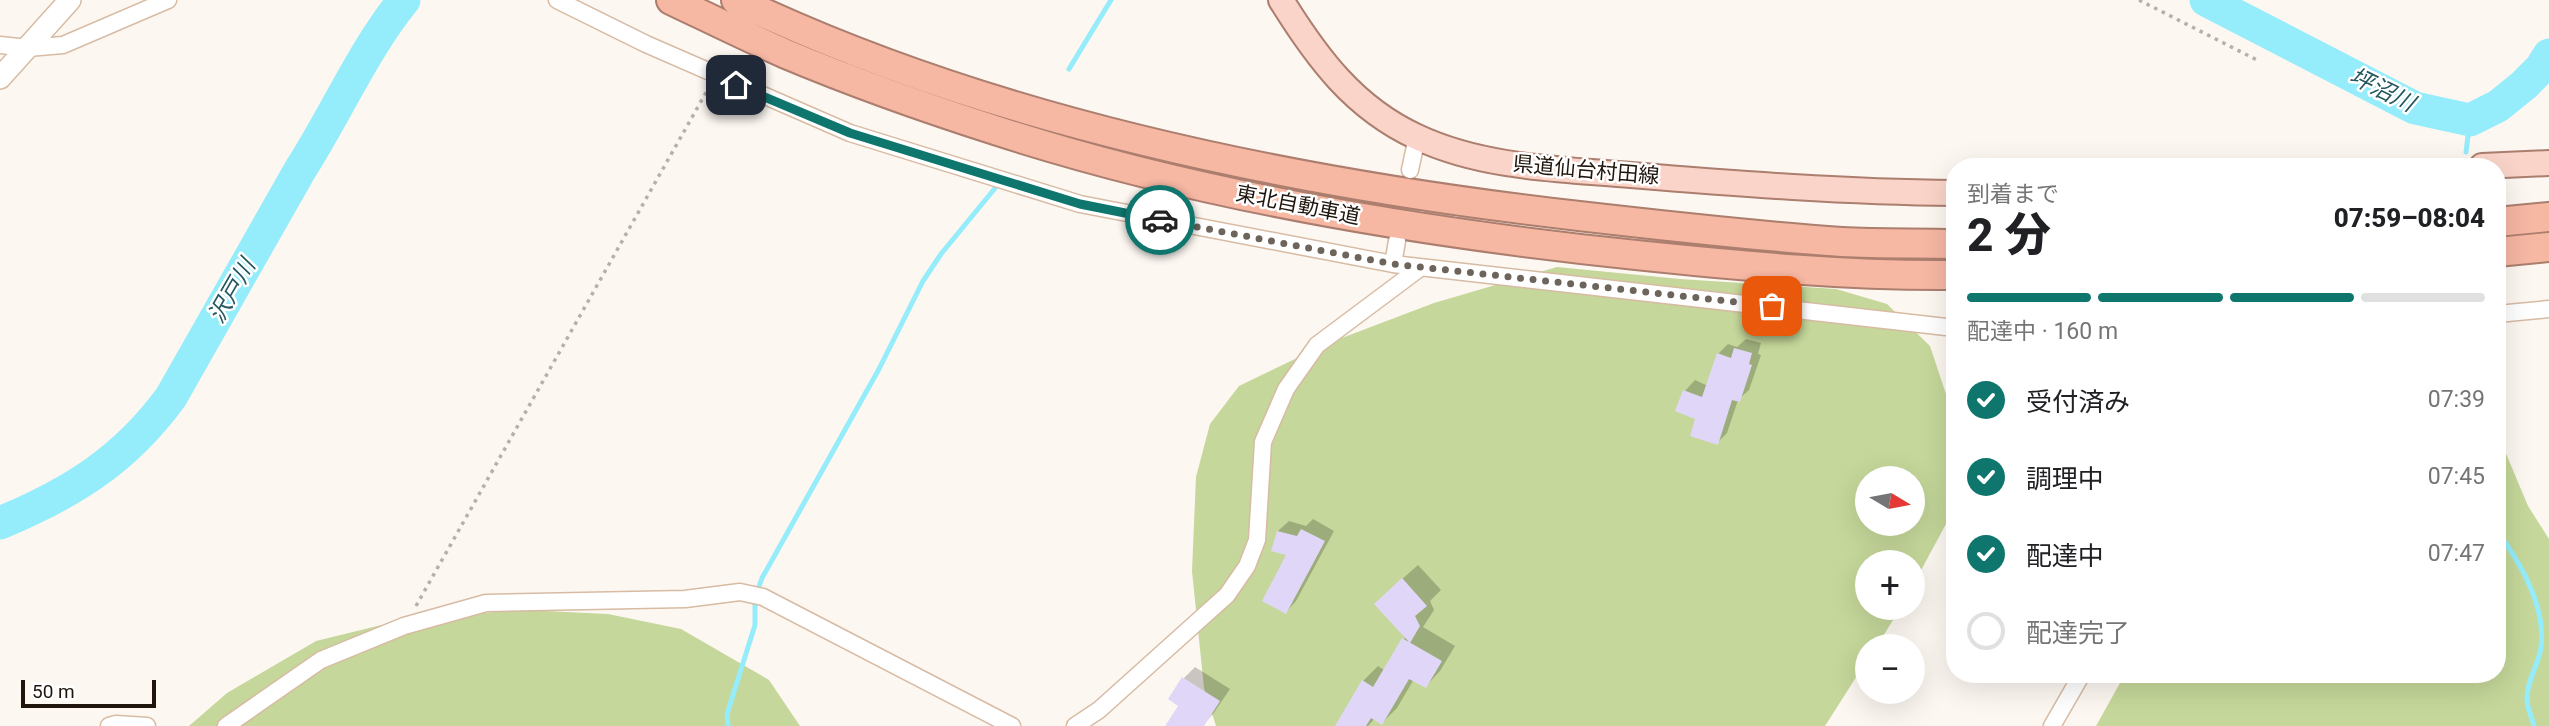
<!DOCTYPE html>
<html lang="ja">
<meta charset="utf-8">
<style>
body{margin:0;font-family:Roboto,"Noto Sans JP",sans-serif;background:#f2f2f2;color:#202124;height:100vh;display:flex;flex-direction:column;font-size:26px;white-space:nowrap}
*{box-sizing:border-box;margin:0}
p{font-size:23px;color:#757577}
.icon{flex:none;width:38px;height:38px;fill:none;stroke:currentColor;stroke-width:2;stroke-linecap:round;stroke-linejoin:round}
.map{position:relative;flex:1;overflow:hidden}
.sheet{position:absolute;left:1946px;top:158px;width:560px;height:525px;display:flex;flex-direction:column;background:#fff;border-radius:28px;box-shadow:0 7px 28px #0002}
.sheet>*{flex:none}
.needle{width:46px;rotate:100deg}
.fabs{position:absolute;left:1855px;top:466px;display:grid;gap:14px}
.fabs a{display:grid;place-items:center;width:70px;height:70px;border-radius:50%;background:#fff;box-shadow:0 7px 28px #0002;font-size:35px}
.scale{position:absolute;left:21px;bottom:18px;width:135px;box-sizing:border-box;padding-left:7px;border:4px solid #1f150c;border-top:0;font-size:19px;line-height:24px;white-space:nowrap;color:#1f150c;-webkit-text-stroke:5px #fff;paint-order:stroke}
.pin{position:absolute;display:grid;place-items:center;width:60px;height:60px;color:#fff;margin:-30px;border-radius:14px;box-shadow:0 4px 10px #0006}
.courier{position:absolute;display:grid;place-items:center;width:70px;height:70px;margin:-35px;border:5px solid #0f766e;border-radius:50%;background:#fff;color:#222;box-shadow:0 2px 9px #0007}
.head em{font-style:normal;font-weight:800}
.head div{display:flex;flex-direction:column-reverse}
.head{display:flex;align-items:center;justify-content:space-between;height:119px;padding:0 21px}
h1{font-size:46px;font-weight:800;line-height:52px}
.bar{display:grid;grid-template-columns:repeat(4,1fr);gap:10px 7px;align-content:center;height:84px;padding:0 21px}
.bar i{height:9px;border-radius:5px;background:#e0e0e0}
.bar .selected{background:#0f766e}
.bar p{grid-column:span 4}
ol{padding:0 21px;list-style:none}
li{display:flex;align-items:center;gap:21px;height:77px}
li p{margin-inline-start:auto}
li .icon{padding:7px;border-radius:50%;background:#0f766e;color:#fff;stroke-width:4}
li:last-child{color:#757577}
li i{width:38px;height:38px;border:4px solid #e0e0e0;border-radius:50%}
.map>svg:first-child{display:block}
</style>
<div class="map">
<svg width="2549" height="726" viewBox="0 0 2549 726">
<rect width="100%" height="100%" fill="#fdf7f2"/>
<path fill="#c5d79a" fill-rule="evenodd" d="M1557,267L1680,279L1836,289L1887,304L1930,346L1953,415L1955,475L1946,524L1913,585V562H1867V607H1901L1877,646H1867V660L1825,726H1216L1204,688L1192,571L1196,477L1210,424L1239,386L1326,344L1434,303ZM1867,478H1913V523H1867Z
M2497,432L2528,506L2549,539V726H2096L2125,674H2497Z
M524,610L608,614L681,629L769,680L800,726H189L227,693L316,641L410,618Z"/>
<path fill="#0003" d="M1746,339L1761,343L1758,354L1761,355L1749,390L1738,400L1727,433L1717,443L1685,391L1695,380L1708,386L1718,354L1728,344L1737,347Z
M1313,519L1334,531L1296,601L1286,612L1289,554L1278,531L1289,521L1306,526Z
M1418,565L1441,590L1430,601L1434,610L1423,627L1455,646L1440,671L1426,686L1414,679L1397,708L1382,723L1375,718L1368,726H1346L1363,681L1378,666L1384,670L1406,636L1391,589Z
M1195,667L1230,689L1213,714L1202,726H1167L1180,706L1184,678Z"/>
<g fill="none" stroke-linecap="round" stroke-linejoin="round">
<path stroke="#95ecfa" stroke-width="5" d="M1069,69L1111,0
M2466,152L2470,120
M2497,531C2520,562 2546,607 2541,647C2539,664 2526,682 2527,700C2527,708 2532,717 2534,726
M728,726L727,714L755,625V598L762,578L879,369L923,281L941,254L996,187"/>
<path stroke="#95ecfa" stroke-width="33" d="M2206,0L2415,108L2470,120L2498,106L2524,85L2541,68L2549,55
M0,523C72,493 125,460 171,397L300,170C336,114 362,52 404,0"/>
</g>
<path fill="#e0d7f8" d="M1734,348L1752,353L1749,364L1752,365L1740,402L1732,400L1718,445L1690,436L1695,419L1675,411L1683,390L1702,397L1717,353L1731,358Z
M1301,529L1325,541L1286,614L1262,601L1286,555L1271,551L1277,531L1297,536Z
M1402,578L1427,606L1415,616L1420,626L1410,643L1374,604Z
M1402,638L1442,661L1426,688L1409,679L1382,725L1371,718L1366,726H1335L1362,680L1373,687Z
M1182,677L1220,701L1204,726H1165L1178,706L1168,699Z"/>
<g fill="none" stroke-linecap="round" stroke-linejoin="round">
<g stroke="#d7bba3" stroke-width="19">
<path id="minor" d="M557,0L646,44L850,133L1080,204L1393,264L1955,328
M0,45L28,48L63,45L168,0
M1410,170L1417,137
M1393,264L1397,241
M2497,314L2549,309
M109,726L116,724L147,726
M226,726L321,660L404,626L486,603L685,599L740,592L763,597L1012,726
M1075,726L1099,710L1227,595L1247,566L1257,540L1263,442L1286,389L1317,345L1420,268
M2052,726L2082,674"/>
</g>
<g stroke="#d7bba3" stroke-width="24">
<path id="secondary" d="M0,78L70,0"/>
</g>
<g stroke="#ab7e6e" stroke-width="28">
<path id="primary" d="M1281,0C1317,58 1354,108 1417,137C1483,168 1560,169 1631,175C1739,184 1847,192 1955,193
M2482,166L2549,163"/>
</g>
<g stroke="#ab7e6e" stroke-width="32">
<path id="motorway" d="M671,0C709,18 747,37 786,54C855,83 926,108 998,131C1202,197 1423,233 1636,255C1742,266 1848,276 1955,275
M736,0C993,123 1297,184 1579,216C1666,226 1754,236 1842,242C1879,244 1917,243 1955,244
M2497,222L2549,217
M2497,252L2549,247"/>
</g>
<path stroke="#b7b0aa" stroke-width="3.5" stroke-dasharray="3.5 5" stroke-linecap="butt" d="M2139,0L2257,60
M416,606L708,89"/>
<use href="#minor" stroke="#fff" stroke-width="16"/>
<use href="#secondary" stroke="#fff" stroke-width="21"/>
<use href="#primary" stroke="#fad4c8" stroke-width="24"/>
<use href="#motorway" stroke="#f6b7a3" stroke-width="28"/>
</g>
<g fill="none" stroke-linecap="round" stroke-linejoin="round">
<path stroke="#6d645c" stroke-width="7" stroke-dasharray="0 12.6" d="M1160,220L1393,264L1772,306"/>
<path stroke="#0f766e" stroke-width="9" d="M736,85L850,133L1080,204L1160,220"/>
</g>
<g text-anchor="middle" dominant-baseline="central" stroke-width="5" stroke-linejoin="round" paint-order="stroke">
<g font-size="21" fill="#1f150c" stroke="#fff">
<text transform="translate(1586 170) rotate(5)">県道仙台村田線</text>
<text transform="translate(1298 205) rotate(11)">東北自動車道</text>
</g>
<g font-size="23" font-style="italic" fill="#24575e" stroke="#fff">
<text transform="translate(2382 90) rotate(26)">坪沼川</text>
<text transform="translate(232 291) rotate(-60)">沢戸川</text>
</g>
</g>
</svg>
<div class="fabs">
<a><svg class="needle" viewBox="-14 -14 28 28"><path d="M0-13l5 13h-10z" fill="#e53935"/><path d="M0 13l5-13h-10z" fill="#757577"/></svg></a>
<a>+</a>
<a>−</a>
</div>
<div class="scale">50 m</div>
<div class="pin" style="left:1772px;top:306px;background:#ea580c"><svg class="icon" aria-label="bag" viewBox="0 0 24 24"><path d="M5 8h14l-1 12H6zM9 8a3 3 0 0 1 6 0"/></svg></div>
<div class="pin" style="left:736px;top:85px;background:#1f2937"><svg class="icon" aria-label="home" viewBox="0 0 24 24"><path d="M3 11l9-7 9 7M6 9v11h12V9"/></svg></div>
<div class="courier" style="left:1160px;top:220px"><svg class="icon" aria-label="car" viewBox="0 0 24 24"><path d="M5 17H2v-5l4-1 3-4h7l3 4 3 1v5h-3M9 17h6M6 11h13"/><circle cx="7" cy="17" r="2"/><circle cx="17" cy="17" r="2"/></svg></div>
<section class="sheet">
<div class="head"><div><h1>2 分</h1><p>到着まで</p></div><em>07:59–08:04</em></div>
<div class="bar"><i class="selected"></i><i class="selected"></i><i class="selected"></i><i></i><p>配達中 · 160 m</p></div>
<ol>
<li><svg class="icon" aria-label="check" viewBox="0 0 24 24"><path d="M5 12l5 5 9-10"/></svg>受付済み<p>07:39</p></li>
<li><svg class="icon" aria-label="check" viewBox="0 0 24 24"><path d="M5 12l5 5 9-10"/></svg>調理中<p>07:45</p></li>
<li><svg class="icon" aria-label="check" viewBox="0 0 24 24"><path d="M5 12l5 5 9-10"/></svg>配達中<p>07:47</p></li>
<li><i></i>配達完了</li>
</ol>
</section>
</div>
